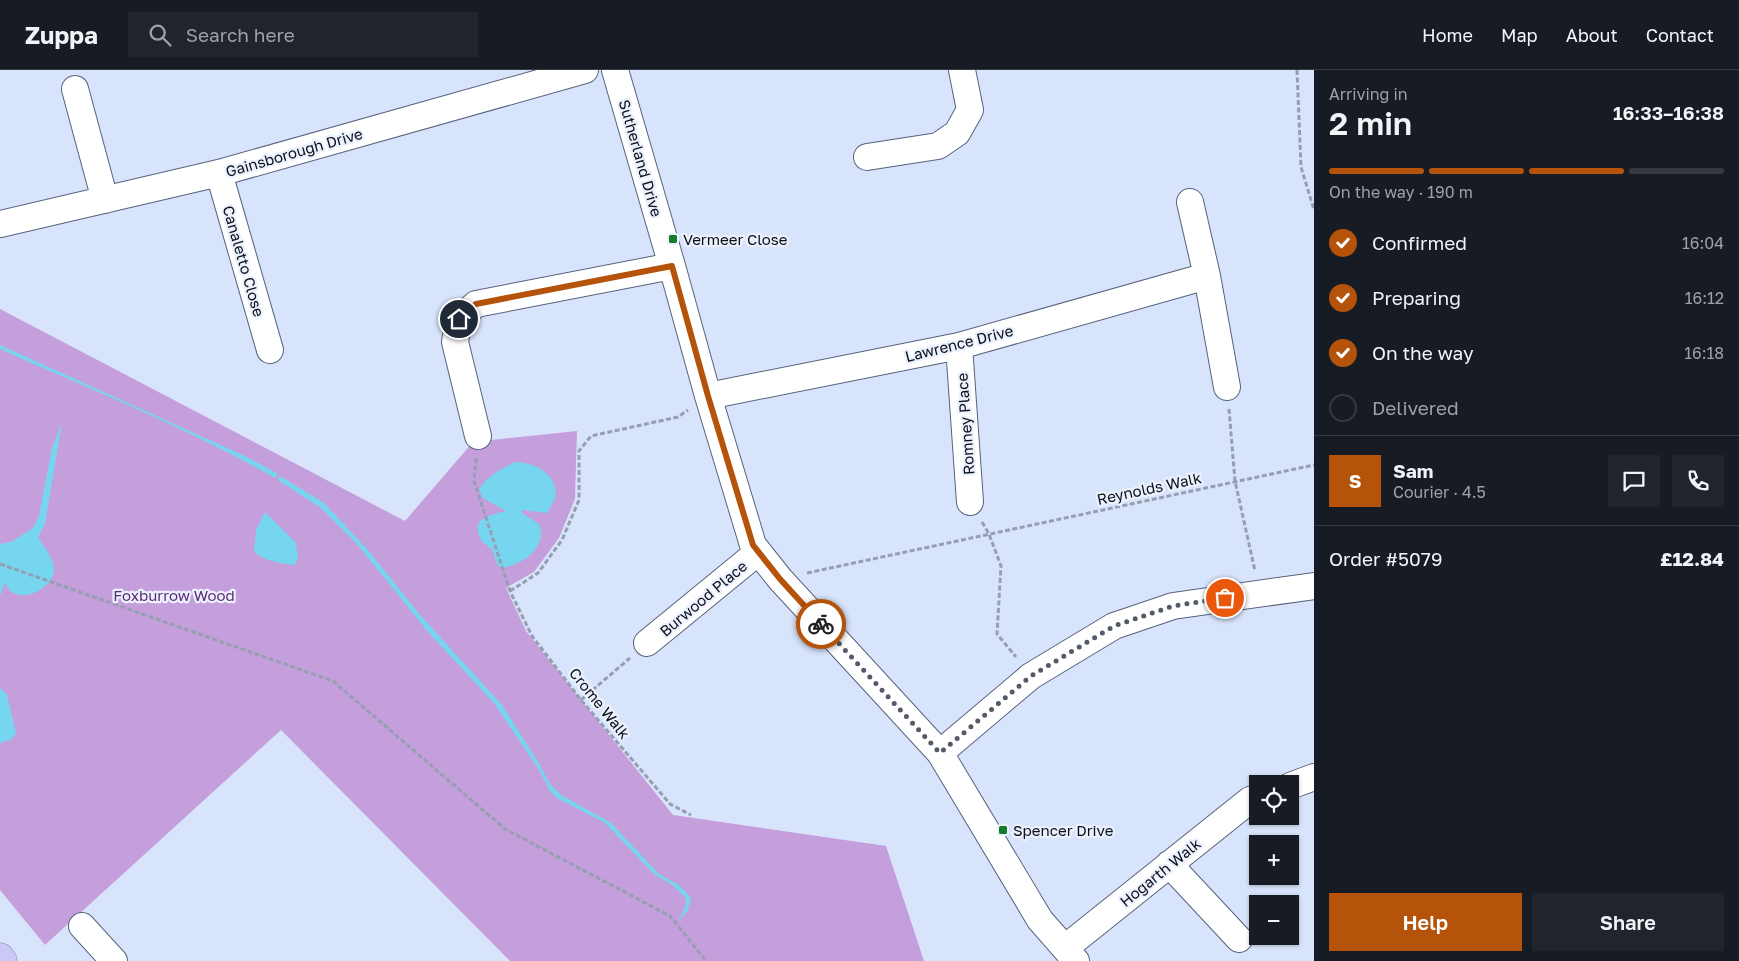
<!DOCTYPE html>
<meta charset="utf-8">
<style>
body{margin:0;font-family:"Golos Text",sans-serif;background:#20242c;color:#f1f3f6;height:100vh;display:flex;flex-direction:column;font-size:19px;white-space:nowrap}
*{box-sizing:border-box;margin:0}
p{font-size:16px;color:#9ea1a6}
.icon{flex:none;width:28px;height:28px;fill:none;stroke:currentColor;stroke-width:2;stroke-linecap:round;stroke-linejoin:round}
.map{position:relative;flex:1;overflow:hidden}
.details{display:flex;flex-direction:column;background:#171b24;width:425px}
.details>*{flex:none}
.controls{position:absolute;left:1249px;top:705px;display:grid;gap:10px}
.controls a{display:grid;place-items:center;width:50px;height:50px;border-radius:0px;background:#171b24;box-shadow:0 1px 4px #0004;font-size:25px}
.pin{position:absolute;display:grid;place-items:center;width:42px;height:42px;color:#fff;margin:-21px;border:2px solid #fff;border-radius:50%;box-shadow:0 1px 5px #0007}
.courier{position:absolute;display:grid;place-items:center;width:50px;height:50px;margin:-25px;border:4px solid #b45309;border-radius:50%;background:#fff;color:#222;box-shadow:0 1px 6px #0007}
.summary em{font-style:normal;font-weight:600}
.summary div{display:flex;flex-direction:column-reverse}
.summary{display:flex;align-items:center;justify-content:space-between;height:85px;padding:0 15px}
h1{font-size:32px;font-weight:600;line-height:38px}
.bar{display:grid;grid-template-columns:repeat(4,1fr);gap:8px 5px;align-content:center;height:60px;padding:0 15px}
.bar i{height:6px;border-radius:4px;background:#363941}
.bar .selected{background:#b45309}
.bar p{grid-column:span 4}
.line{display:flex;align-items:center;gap:12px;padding:0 15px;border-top:1px solid #363941}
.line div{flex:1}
.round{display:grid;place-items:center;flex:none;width:52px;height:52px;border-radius:0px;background:#20242c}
ol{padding:0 15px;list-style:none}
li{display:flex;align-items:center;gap:15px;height:55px}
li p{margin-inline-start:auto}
li .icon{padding:5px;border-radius:50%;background:#b45309;color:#fff;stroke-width:4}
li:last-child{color:#9ea1a6}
li i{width:28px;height:28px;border:2px solid #363941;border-radius:50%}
.cta{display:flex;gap:10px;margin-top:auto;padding:10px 15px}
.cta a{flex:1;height:58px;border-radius:0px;background:#b45309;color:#fff;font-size:20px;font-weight:600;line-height:58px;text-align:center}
.cta a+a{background:#20242c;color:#f1f3f6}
header{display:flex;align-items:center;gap:30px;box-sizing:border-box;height:70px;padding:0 25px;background:#171b24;border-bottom:1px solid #363941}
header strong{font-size:24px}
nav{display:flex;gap:28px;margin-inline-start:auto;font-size:18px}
.search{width:350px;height:45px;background:#20242c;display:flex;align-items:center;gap:12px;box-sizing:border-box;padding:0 18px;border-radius:0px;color:#9ea1a6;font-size:19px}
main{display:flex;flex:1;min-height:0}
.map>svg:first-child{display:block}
</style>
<header>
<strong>Zuppa</strong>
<div class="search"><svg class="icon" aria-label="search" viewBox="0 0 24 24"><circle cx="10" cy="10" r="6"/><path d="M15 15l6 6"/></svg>Search here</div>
<nav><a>Home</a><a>Map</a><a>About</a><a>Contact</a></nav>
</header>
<main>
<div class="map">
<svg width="1314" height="891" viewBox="0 0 1314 891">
<rect width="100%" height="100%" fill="#d8e4fb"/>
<path fill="#c59edc" d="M0,239L405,451L473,372L577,361L575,429L559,468L534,502L506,518L526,561L673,745L886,776L924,891H510L281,660L45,875L0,820Z"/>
<path fill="#77d6ef" d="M0,275L247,387L278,404L275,408C188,358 92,320 0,279Z
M62,352L45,454L38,467C43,477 54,487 54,499C54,516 27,532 12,522C9,520 7,516 5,513L0,526V474L11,472L33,458L39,446L52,378Z
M515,392C534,392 560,405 555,428C553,433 549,439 547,443L522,440V443L539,454C540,457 542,463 541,466C538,485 517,496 501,498C494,493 496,488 493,481C490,477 484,474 481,470C469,447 492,445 506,441L483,428L479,420C486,407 501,399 515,392Z
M280,406L324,433L367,479L421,546L502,635L537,690L550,714L561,725L611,753L659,804L680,816L691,828L688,840L678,852L686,835V828L671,814L655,805L605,753L557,728L550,721L539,700L494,633L429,563L357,474L321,438L278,410Z
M265,442L296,473L298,488L295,495C280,493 267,492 254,482L256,460Z
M0,618L7,625L16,663L12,669L0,673Z"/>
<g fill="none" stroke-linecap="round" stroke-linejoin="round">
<g stroke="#57637c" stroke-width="28">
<path id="minor" d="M615,0L672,196L708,326L753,475L780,509L940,683L1040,850L1076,891
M75,19L105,130
M867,87L938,76L957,63L970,40L962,0
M219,103L270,280
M1190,132L1207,206L1227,317
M0,154L219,103L585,0
M959,276L970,432
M708,326L959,276L1207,206
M478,366L455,272L459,249L476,234L672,196
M647,573L758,482
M940,683L1031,606L1114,556L1173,536L1314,516
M1290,716L1314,707
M1169,794L1239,869
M82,856L114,891
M1065,878L1250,730L1258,727"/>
</g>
<g stroke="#8887a9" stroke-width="29">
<path id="highway" d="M0,887L3,891"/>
</g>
<path stroke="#959fb1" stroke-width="3" stroke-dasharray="5 2.5" stroke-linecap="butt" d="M1297,0L1301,97L1314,140
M1229,339L1235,411L1255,501
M476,388L474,411L510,521L532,566L581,630L670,734L691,745
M982,452L989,464L1001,496L997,564L1016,587
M0,494L333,611L505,759L670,846L706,891
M807,503L1314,395
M510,521L538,503L562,470L579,430V381L591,366L678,347L688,340
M581,630L630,588"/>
<use href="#minor" stroke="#fff" stroke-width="26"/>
<use href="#highway" stroke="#ccc8f6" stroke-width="28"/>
</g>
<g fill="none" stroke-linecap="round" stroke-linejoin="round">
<path stroke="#535a68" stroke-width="5" stroke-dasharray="0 9" d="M821,554L940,683L1031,606L1114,556L1173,536L1225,528"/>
<path stroke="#b45309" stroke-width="6" d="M459,249L476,234L672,196L708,326L753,475L780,509L821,554"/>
</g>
<g fill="#17792b" stroke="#ebf1fd" stroke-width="2">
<rect x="668" y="164" width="10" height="10" rx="2.5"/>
<rect x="998" y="755" width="10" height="10" rx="2.5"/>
</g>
<g text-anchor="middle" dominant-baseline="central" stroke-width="4.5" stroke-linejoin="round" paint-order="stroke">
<g font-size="15" fill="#0b0f19" stroke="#ebf1fd">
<text transform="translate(294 82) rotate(-16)">Gainsborough Drive</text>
<text transform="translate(641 88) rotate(74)">Sutherland Drive</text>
<text transform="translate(244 191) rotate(74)">Canaletto Close</text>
<text transform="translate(959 273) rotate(-14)">Lawrence Drive</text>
<text transform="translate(965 354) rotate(-94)">Romney Place</text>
<text transform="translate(1149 418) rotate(-12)">Reynolds Walk</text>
<text transform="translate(703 528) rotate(-40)">Burwood Place</text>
<text transform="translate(600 633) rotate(51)">Crome Walk</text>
<text transform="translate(1160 802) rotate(-39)">Hogarth Walk</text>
</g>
<g font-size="15" fill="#0b0f19" stroke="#ebf1fd" text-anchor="start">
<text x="683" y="169">Vermeer Close</text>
<text x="1013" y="760">Spencer Drive</text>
</g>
<g font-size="15" fill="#5b2b74" stroke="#ebf1fd">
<text x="174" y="525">Foxburrow Wood</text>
</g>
</g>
</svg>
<div class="controls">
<a><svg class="icon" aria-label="locate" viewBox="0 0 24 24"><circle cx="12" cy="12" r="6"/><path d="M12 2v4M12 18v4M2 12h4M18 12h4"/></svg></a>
<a>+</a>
<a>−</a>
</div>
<div class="pin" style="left:1225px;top:528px;background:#ea580c"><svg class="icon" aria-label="bag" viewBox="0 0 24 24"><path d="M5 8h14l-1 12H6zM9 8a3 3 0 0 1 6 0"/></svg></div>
<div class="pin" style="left:459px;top:249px;background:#1f2937"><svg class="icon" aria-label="home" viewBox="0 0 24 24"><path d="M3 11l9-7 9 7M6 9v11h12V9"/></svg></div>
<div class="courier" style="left:821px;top:554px"><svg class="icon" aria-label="bike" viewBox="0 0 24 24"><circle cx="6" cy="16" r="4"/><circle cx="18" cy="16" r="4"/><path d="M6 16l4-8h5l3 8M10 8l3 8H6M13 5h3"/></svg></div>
</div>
<section class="details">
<div class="summary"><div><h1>2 min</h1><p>Arriving in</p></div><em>16:33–16:38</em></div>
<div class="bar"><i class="selected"></i><i class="selected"></i><i class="selected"></i><i></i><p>On the way · 190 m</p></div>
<ol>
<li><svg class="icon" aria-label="check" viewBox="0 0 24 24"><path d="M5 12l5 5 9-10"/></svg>Confirmed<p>16:04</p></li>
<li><svg class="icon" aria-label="check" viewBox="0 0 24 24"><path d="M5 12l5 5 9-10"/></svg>Preparing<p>16:12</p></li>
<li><svg class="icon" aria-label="check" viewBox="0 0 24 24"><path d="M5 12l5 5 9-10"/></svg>On the way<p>16:18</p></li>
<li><i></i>Delivered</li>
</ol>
<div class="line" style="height:90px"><b class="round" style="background:#b45309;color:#fff">S</b><div><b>Sam</b><p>Courier · 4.5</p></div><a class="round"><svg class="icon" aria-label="chat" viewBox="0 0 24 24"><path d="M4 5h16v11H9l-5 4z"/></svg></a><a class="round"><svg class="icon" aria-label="phone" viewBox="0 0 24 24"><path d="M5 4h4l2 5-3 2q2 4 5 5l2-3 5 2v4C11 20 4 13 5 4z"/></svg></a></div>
<div class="line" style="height:65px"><div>Order #5079</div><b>£12.84</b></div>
<div class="cta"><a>Help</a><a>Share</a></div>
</section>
</main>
